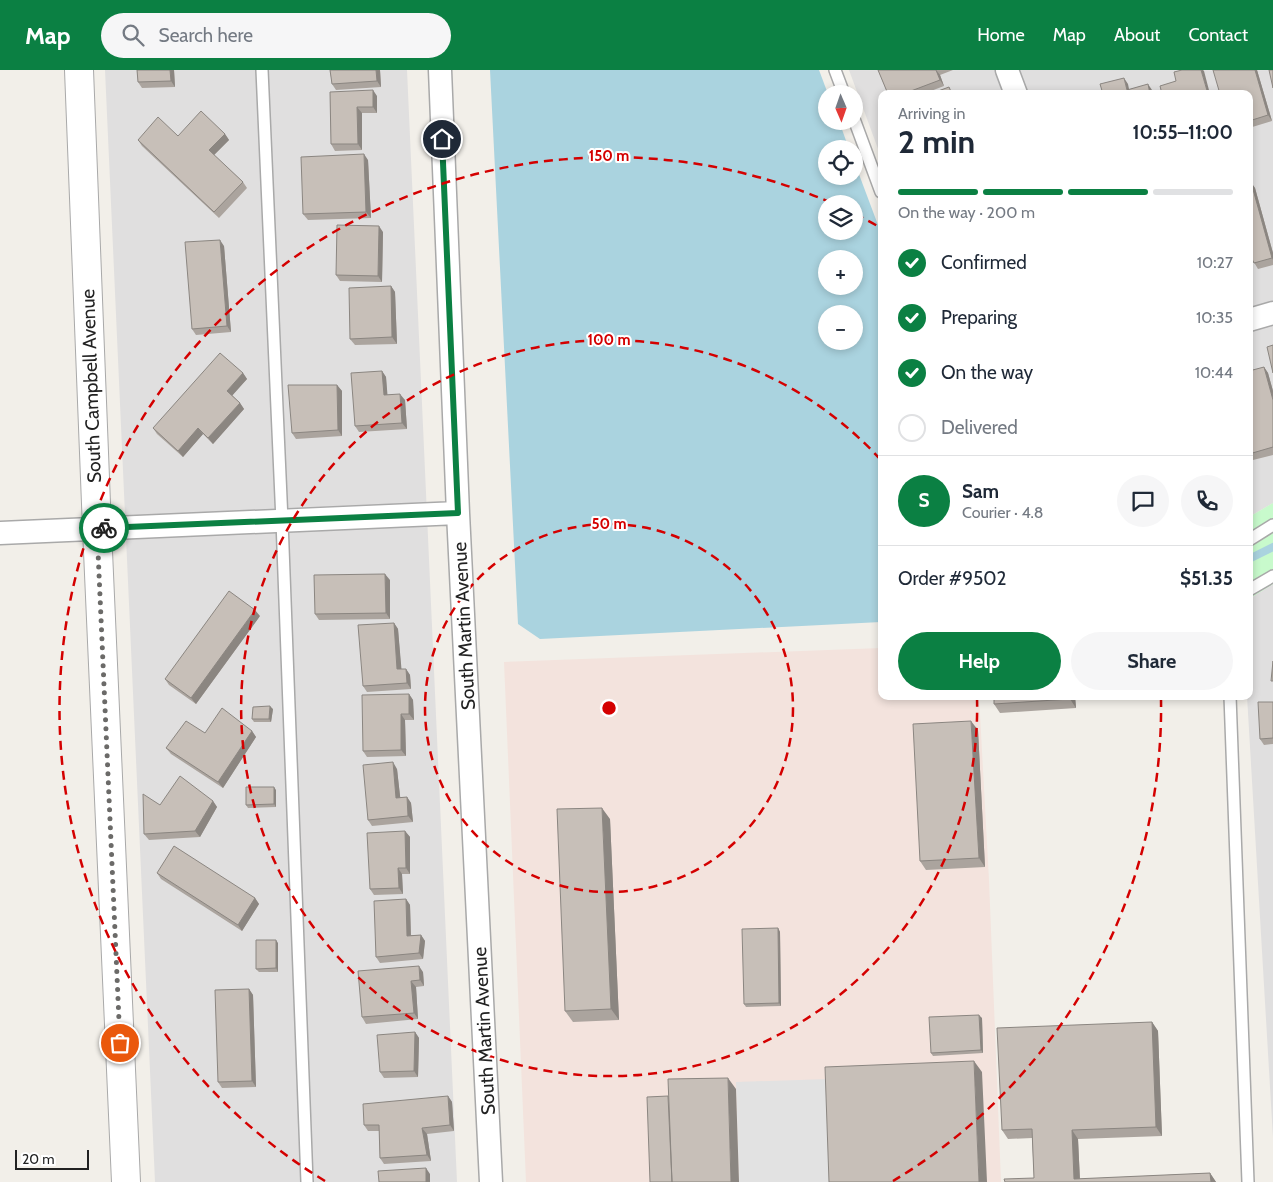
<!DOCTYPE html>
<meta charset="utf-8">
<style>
body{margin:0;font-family:Cabin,sans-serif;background:#f6f6f7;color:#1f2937;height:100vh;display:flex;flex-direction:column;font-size:19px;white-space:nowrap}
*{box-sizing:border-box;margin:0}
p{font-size:16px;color:#747a83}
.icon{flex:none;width:28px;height:28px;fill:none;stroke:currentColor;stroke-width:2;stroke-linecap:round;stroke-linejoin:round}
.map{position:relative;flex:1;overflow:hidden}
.panel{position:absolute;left:878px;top:20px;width:375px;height:610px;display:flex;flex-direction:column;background:#fff;border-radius:10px;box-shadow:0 2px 8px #0003}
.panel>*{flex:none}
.needle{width:32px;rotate:178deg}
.fabs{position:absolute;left:818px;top:15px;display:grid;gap:10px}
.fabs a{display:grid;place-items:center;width:45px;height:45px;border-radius:50%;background:#fff;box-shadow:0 2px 8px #0003;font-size:25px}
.scale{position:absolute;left:15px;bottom:12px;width:74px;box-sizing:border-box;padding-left:5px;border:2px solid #222;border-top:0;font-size:14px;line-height:18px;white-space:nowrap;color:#222;-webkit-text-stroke:4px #fff;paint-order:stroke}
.pin{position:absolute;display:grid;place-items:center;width:42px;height:42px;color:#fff;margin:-21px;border:2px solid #fff;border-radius:50%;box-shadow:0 1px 5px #0007}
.courier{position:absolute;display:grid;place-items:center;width:50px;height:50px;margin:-25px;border:4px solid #0b8043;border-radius:50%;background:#fff;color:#222;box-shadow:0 1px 6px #0007}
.overview em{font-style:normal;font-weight:800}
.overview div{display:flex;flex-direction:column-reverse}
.overview{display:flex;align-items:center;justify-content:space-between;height:85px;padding:0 20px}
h1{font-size:32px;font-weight:800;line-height:38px}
.bar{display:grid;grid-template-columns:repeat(4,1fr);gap:8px 5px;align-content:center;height:60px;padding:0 20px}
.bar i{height:6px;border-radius:4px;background:#e0e1e3}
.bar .current{background:#0b8043}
.bar p{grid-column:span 4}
.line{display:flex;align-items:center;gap:12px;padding:0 20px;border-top:1px solid #e0e1e3}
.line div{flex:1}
.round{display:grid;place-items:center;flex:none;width:52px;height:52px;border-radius:26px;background:#f6f6f7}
ol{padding:0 20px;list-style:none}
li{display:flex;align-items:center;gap:15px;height:55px}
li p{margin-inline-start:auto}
li .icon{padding:5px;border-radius:50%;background:#0b8043;color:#fff;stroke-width:4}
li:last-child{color:#747a83}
li i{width:28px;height:28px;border:2px solid #e0e1e3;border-radius:50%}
.action{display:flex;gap:10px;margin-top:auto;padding:10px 20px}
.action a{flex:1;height:58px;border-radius:30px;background:#0b8043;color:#fff;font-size:20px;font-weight:800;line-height:58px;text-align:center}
.action a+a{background:#f6f6f7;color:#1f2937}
header{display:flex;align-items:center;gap:30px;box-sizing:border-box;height:70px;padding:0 25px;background:#0b8043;color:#fff}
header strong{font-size:24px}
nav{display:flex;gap:28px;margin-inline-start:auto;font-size:18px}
.search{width:350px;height:45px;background:#f6f6f7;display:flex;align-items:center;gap:12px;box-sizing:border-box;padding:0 18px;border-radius:28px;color:#747a83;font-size:19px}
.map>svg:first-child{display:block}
</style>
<header>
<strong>Map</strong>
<div class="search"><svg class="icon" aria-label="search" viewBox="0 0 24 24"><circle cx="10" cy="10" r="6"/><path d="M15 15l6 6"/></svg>Search here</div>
<nav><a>Home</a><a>Map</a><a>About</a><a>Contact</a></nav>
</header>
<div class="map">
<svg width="1273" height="1112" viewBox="0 0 1273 1112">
<rect width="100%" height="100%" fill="#f2efe9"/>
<path fill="#e0dfdf" d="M105,0H407L457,1112H155Z
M849,0H1273V433L1249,447V24H881V87Z
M1273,514V1068L1247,626H1249V529Z"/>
<path fill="#f3e3dd" d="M881,578V626H979L989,810L1001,1112H526L504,592Z"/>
<path fill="#c8facc" d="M1273,433V514L1249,529V447Z"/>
<path fill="#e2e2e2" d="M828,1009L832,1112H739L736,1012Z"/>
<path fill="#aad3df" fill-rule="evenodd" d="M490,0H819L828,24H826V51H839L849,79H826V106H854V91L881,163V552L540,569L518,554ZM826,134H854V161H826ZM826,189H854V216H826ZM826,244H854V271H826Z"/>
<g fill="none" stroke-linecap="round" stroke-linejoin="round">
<path stroke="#aad3df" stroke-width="8" d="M1249,489L1273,477"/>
<g stroke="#a9a9a9" stroke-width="14">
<path id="service" d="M262,0L282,451L307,1112
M835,0L844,24
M854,49L881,122
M1249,470L1273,455
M1249,520L1273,506
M1230,626L1248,1112"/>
</g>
<g stroke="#a9a9a9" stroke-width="25">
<path id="minor" d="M440,0L458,443L491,1112
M1007,0L1016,24
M1249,250L1273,243
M0,463L458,443"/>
</g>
<g stroke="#a9a9a9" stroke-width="30">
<path id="tertiary" d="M79,0L97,459L126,1112"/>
</g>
<use href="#service" stroke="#fff" stroke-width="11"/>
<use href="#minor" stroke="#fff" stroke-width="22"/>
<use href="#tertiary" stroke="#fff" stroke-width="28"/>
</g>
<path fill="#aba49e" d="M137,0H174L175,17L142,18L138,12Z
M330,0H380L381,17L336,20L332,14Z
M878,0H953L940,5L944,16L923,24H888Z
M1213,0H1257L1272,51L1249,58V24Z
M330,22L377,26V43H362V80L335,81L331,74Z
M225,64L229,70L214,85L243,112L247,118L219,148L142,76L138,70L178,66Z
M368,90L371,148L308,150L303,144Z
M1249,112L1255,118L1273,183V195L1258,199L1252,189H1249Z
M383,162L382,212L340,211L336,205Z
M224,176L231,262L196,265L192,259Z
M391,216L395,222L397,274L355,275L350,269Z
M1264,297L1268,303L1273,321V385L1249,391V319L1252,318Z
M382,301L386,307L387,325L405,330L407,359L359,362L355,356Z
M243,303L247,309L232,325L240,333L244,339L213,374L203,364L183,387L157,364L153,358Z
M337,315L342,321V366L296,369L292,363Z
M390,510V549L319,550L315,544Z
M260,546L196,634L169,615L165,609Z
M394,553L398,559L401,599H406L410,605L411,619L367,622L363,616Z
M409,624L413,630L414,650H405L406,686L367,687L363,681Z
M994,626H1075L1076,638L1000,643L994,634Z
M1273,632V674L1264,675L1260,669Z
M273,639L271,652H254L252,649Z
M978,660L985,797L926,800L920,791Z
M252,661L256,667L223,718L171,684L166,678L205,663Z
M397,699L400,727H407L411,733L413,752L372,756L368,750Z
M276,720V737L248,738L246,735Z
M213,731L217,737L200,767L149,770L144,764L160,735Z
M610,749L619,950L573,952L565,941Z
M405,761L410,767V804H402L403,824L374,825L370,819Z
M157,803L255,828L259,834L242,861L161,809Z
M406,829L410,835L411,865H421L425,871L423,889L380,893L376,887Z
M778,858L780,862L781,936L746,937L744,934Z
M278,873V902H259L256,899Z
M423,902L424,916L416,917L418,949L366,954L362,947Z
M249,919L253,925L256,1017L222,1018L218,1012Z
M982,948L983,983L933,986L931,983Z
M1152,952L1158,961L1162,1066L1078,1069L1080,1109L1210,1103L1216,1112H1005L1034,1108L1032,1068L1008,1069L1002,1060Z
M415,962L419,968L418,1007L384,1008L380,1002Z
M448,1026L452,1032L454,1061L427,1064L431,1091L384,1094L380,1088L379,1061H368L364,1055Z"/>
<path fill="#8b8681" d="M170,0H174L175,17L171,11Z
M376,0H380L381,17L377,11Z
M936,0L940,5L944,16L940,10Z
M1201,0H1203L1204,1L1210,24H1208Z
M1255,0H1257L1272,51L1268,45Z
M1124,8L1128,14L1130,24L1127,20Z
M1148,14L1152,20L1153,24H1150Z
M373,20L377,26V43L373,37Z
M357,37L362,43V80L358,74Z
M225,64L229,70L213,86L209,80Z
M364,84L368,90L371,148L366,142Z
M1251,112L1255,118L1273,183V190L1272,188Z
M379,156L383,162L382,212L378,206Z
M220,170L224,176L231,262L227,256Z
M391,216L395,222L397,274L392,267Z
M1264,297L1268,303L1273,321V330Z
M382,301L386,307L388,331L384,325Z
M243,303L247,309L231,327L227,321Z
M337,315L342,321V366L338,360Z
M400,324L405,330L407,359L402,353Z
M240,333L244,339L213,374L208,368Z
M198,358L203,364L183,387L178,381Z
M385,504L390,510V549L386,543Z
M255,540L260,546L196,634L191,628Z
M394,553L398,559L402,605L397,599Z
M406,599L410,605L411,619L407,613Z
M409,624L413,630L414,650L409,644Z
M1069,626H1075L1076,638L1070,629Z
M270,636L273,639L271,652L269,649Z
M401,644L405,650L406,686L401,680Z
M971,651L978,660L985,797L979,788Z
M252,661L256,667L223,718L218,712Z
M393,692L397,699L401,734L396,728Z
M274,717L276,720V737L274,734Z
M407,727L411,733L413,752L408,746Z
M213,731L217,737L200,767L195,761Z
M602,738L610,749L619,950L611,939Z
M405,761L410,767V804L406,798Z
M398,798L402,804L403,824L399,818Z
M255,828L259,834L242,861L238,855Z
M406,829L410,835L411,872L407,866Z
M778,858L780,862L781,936L779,933Z
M421,865L425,871L423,889L419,883Z
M276,870L278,873V902L276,898Z
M419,896L423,902L424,916L420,910Z
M411,911L416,917L418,949L414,943Z
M249,919L253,925L256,1017L252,1011Z
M979,945L982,948L983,983L981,980Z
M1152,952L1158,961L1162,1066L1156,1057Z
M415,962L419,968L418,1007L414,1001Z
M974,991L982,1002L987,1112H979Z
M728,1008L736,1019L739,1112H731Z
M448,1026L452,1032L454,1061L450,1055Z
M422,1058L427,1064L431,1091L427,1085Z
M1072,1060L1078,1069L1080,1112L1074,1109Z
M426,1098L430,1104V1112H426Z
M1210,1103L1216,1112H1211Z"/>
<path fill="#c7bfb8" stroke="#8b8681" d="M137,0H170L171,11L138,12Z
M330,0H376L377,11L332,14Z
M878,0H936L940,10L903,24H888Z
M1182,0H1201L1208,24H1162L1160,16L1176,11L1174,2Z
M1213,0H1255L1268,45L1249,51V24H1220Z
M1269,0H1273V18Z
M1124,8L1127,20L1148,14L1150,24H1103L1100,14Z
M949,17L952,24H930Z
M373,20V37H357L358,74H331L330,22Z
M201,41L225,64L209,80L243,112L214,142L138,70L158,47L178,66Z
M364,84L366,142L303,144L301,87Z
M1249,112H1251L1272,188L1254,193L1249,183Z
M337,155L379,156L378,206L336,205Z
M220,170L227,256L192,259L185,172Z
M391,216L392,267L350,269L349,218Z
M1273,275V303L1267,277Z
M220,283L243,303L227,321L240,333L208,368L198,358L178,381L153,358Z
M1264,297L1273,330V377L1249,384V319L1252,318L1249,307V301Z
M382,301L384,325L400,324L402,353L355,356L351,303Z
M288,315H337L338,360L292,363Z
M385,504L386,543L315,544L314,505Z
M229,521L255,540L191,628L165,609Z
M394,553L397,599H406L407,613L363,616L358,555Z
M1273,591V611H1271Z
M409,624V644H401V680L363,681L362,625Z
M994,626H1069L1070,629L994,634Z
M1258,632H1273V668L1260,669Z
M270,636L269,649H252L253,637Z
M222,638L252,661L218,712L166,678L186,651L205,663Z
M971,651L979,788L920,791L913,654Z
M393,692L396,728L407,727L408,746L368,750L363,695Z
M180,706L213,731L195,761L144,764L143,724L160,735Z
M246,717H274V734L246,735Z
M602,738L611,939L565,941L557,739Z
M405,761L406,798H398L399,818L370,819L367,763Z
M174,776L255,828L238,855L157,803Z
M406,829L407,866L421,865L419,883L376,887L374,831Z
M778,858L779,933L744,934L742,859Z
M256,870H276V898L256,899Z
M419,896L420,910L411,911L414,943L362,947L358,901Z
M249,919L252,1011L218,1012L215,920Z
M979,945L981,980L931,983L929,947Z
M1152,952L1156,1057L1072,1060L1074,1109L1210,1103L1211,1112H1005L1004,1109L1034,1108L1032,1059L1002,1060L997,958Z
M415,962L414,1001L380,1002L377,965Z
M974,991L979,1112H829L825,997Z
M728,1008L731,1112H672L668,1009Z
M448,1026L450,1055L422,1058L427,1085L380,1088L379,1055H364L363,1034Z
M668,1026L672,1112H650L647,1027Z
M426,1098V1112H379L378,1101Z"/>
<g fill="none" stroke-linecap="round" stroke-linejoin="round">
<path stroke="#6b6a68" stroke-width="5" stroke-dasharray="0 9" d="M104,458L97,459L120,973"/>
<path stroke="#0b8043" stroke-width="6" d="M104,458L458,443L442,69"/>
</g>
<g fill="none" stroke="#d40000" stroke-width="2.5" stroke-dasharray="9 6">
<circle cx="609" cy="638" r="184"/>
<path d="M977 628A368 368 0 1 1 880 389"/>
<path d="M325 1111A552 552 0 0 1 834 134M855 144A552 552 0 0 1 881 158M1161 628A552 552 0 0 1 893 1111"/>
</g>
<g text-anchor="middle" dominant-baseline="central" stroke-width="4" stroke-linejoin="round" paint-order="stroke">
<g font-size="19" fill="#222" stroke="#fff">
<text transform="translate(91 316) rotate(-92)">South Campbell Avenue</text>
<text transform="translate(464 556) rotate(-93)">South Martin Avenue</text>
<text transform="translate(484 961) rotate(-93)">South Martin Avenue</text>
</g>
</g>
<circle cx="609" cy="638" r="8" fill="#d40000" stroke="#fff" stroke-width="2.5"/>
<g font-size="15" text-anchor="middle" font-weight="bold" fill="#d40000" stroke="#fff" stroke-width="4" stroke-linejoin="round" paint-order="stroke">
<text x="609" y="91">150 m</text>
<text x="609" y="275">100 m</text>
<text x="609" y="459">50 m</text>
</g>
</svg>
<div class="fabs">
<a><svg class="needle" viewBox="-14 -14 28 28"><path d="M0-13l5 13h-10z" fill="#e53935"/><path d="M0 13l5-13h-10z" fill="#747a83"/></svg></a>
<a><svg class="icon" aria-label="locate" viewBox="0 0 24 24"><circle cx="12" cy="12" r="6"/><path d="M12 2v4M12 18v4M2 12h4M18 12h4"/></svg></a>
<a><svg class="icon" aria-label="layers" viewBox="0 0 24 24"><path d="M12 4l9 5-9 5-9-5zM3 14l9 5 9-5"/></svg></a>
<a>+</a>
<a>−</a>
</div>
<div class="scale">20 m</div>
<div class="pin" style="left:120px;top:973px;background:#ea580c"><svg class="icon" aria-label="bag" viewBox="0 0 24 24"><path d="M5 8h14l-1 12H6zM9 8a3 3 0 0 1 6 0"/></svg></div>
<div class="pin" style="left:442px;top:69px;background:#1f2937"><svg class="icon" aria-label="home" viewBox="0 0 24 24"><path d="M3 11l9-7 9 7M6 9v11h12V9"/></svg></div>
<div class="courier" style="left:104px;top:458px"><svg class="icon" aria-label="bike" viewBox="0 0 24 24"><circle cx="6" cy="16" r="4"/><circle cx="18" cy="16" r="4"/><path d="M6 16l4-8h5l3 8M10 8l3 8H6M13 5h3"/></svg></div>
<section class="panel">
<div class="overview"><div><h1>2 min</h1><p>Arriving in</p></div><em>10:55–11:00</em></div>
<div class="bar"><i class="current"></i><i class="current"></i><i class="current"></i><i></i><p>On the way · 200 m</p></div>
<ol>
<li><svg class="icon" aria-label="check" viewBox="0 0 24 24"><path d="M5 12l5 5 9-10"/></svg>Confirmed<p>10:27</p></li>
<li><svg class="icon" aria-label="check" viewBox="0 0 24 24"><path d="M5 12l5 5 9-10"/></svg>Preparing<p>10:35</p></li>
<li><svg class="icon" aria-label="check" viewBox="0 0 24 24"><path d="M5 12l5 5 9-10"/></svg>On the way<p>10:44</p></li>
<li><i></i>Delivered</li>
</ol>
<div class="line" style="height:90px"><b class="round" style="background:#0b8043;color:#fff">S</b><div><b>Sam</b><p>Courier · 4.8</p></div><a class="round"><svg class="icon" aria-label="chat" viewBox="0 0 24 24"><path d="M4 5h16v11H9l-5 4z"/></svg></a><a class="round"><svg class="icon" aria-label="phone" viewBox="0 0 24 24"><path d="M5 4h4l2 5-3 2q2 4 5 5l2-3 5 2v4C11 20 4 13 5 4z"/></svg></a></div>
<div class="line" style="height:65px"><div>Order #9502</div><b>$51.35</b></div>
<div class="action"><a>Help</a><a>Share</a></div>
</section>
</div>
